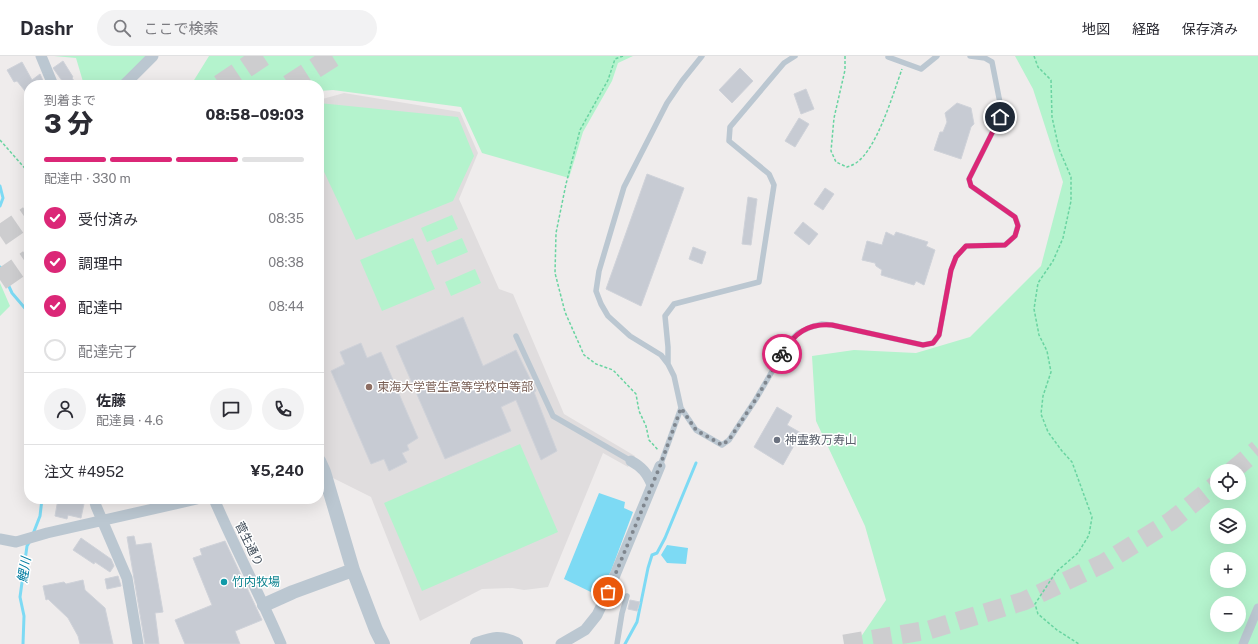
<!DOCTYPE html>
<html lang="ja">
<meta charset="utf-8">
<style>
body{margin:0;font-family:"Public Sans","Noto Sans JP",sans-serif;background:#f2f2f3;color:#2b2b33;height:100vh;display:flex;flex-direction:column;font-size:15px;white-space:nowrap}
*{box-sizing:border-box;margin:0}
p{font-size:13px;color:#7c7c81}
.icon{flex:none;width:22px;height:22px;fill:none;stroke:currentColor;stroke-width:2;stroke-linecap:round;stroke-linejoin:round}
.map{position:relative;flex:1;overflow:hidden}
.details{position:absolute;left:24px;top:24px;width:300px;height:424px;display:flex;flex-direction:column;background:#fff;border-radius:16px;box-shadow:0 4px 16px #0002}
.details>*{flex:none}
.fabs{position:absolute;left:1210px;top:408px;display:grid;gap:8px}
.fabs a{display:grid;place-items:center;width:36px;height:36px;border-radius:50%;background:#fff;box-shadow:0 4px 16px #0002;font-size:20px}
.pin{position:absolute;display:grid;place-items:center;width:34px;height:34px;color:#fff;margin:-17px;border:2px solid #fff;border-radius:50%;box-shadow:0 1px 4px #0007}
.courier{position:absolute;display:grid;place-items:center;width:40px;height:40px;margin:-20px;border:3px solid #db2777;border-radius:50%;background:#fff;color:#222;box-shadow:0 1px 5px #0007}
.overview em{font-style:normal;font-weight:800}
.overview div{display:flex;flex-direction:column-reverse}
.overview{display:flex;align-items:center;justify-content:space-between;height:68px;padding:0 20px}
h1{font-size:26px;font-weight:800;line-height:30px}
.bar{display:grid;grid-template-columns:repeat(4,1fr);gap:6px 4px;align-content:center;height:48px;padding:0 20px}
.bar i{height:5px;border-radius:3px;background:#e1e1e2}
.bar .active{background:#db2777}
.bar p{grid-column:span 4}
.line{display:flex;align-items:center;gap:10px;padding:0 20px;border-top:1px solid #e1e1e2}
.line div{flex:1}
.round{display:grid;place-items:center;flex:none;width:42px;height:42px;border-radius:21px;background:#f2f2f3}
ol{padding:0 20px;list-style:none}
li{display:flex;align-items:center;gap:12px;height:44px}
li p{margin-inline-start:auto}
li .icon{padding:4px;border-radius:50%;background:#db2777;color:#fff;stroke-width:4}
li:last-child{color:#7c7c81}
li i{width:22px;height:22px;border:2px solid #e1e1e2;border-radius:50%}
header{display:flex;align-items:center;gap:24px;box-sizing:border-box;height:56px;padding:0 20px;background:#fff;border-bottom:1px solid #e1e1e2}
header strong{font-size:19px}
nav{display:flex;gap:22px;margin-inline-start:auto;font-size:14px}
.search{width:280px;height:36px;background:#f2f2f3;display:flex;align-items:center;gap:10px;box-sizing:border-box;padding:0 14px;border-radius:22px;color:#7c7c81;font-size:15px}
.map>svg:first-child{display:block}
</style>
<header>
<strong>Dashr</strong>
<div class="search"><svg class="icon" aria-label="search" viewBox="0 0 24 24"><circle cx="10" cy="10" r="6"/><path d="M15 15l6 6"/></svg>ここで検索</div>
<nav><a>地図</a><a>経路</a><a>保存済み</a></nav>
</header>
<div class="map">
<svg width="1258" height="588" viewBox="0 0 1258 588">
<rect width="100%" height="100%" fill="#efecec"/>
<path fill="#e0ddde" d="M344,37L460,56L478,97L459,143L499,233L513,238L564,358L635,400L628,411L603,397L548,531L524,534L512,532L482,533L420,565L371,441L319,415V44Z"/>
<path fill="#b4f3cd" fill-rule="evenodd" d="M54,0H155L129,29H84L76,2Z
M209,0H633L618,7L612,25L583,76L569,122L482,97L461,51L333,34L319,35V29H191Z
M1015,0H1258V588H856L886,544L865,470L816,365L812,300L854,294L916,297L970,281L1041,210L1063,126L1033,33ZM1217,415H1239V437H1217ZM1217,459H1239V481H1217ZM1217,503H1239V525H1217ZM1217,547H1239V569H1217Z
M319,47L458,61L474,100L453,145L356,184L319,105Z
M452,159L458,173L427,186L421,172Z
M413,182L435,233L382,255L360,204Z
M462,182L468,196L437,209L431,195Z
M475,213L481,227L451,240L445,226Z
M0,227L10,250L0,260Z
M520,388L558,476L422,535L384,447Z"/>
<path fill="#7ddaf4" d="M599,437L625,446L624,452L633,456L611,515L597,539L564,523Z
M667,489L688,492L686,508L667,507L661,499Z"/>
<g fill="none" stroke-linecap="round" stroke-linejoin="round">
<path stroke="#7ddaf4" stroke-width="3" d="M0,130L3,142L0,150
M0,211L12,237L29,257
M33,478L40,460L42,443
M23,588L24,560L20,541L27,490L30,485
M625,588L637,566L648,512L652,499L657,497L665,482L696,407"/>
</g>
<path fill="#c7cbd3" stroke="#cfd2d9" d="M63,5L73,21L72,22L77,29H65L53,12Z
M22,6L32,24L40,18L45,29H29V40L17,25L14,26L7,14Z
M740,12L753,25L732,47L719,34Z
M806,33L814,53L801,58L794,38Z
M957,47L971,52L974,68L971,71L961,103L934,94L940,76H943L947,66L945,57Z
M799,62L809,68L795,91L785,85Z
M647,118L684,132L641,250L606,233Z
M825,132L834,138L823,154L814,148Z
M748,141L757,143L751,189L742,188Z
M803,166L818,178L809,189L794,177Z
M886,176L894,180L896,176L928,186L926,190L935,194L924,229L916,225L914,229L881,219L882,214L876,210L875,207L862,204L867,185L882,189Z
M693,191L706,196L702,208L689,203Z
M463,261L483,310L516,294L536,335L534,336L557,395L541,404L516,344L501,351L511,375L445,403L396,290Z
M361,287L367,302L381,296L418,382L407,389L409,394L402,397L407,406L389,415L384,403L371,408L331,315L345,308L340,296Z
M777,351L792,360L787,369L801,377L783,409L754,391Z
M58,443H85L81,462L68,459L67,463L55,460Z
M134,480L136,489L151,487L163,556L155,557L159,588H145L127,481Z
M81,482L111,503L114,510L110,516L95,506L94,508L73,494Z
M225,485L262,564L235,575L240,588H185L175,564L212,549L193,502L202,499L200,493Z
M118,520L121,530L107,533L105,523Z
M83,524L85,534L105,552L113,588H80L78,580L68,562L48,543L46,544L43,530L64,526L66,528Z
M630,544L640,546L637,555L628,553Z"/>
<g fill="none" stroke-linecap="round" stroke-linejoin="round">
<path stroke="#cdcdcf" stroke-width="19" stroke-dasharray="19 10" stroke-linecap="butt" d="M1232,415L1258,393
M844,588L929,574L1024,545L1104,507L1171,465L1217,428"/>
<path stroke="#cdcdcf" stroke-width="21" stroke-dasharray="21 10" stroke-linecap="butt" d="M220,29L263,0
M289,29L334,0
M0,180L29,160
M0,224L29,204"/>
<path stroke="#69d4a1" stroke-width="1.5" stroke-dasharray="3 2" stroke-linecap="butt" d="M623,0L615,3L608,24L580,74L566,128L556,177L555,217L565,256L584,299L596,308L613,314L636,338L639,355L646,370L649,384L658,394
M845,0V14L834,62L831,95L836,106L847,111C850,110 853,109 856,107C877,93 893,38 902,13
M1034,0L1038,11L1051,24L1052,61L1059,93L1071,121V145L1063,182L1053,205L1038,227L1034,253L1039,279L1047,295L1051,316L1043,340L1041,358L1048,376L1062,395L1072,406L1092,461L1089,479L1078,497L1056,516L1035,548L1038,558L1057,574L1079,588
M0,84L29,117"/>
<path stroke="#bbc7d1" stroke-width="5.5" d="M702,0L682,25L667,47L624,131L599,215L596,235L601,248L608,260L630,280L661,299L668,308L674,320L681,352L696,374L722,389L729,384L756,343L789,286L798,277L811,271L822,268L832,269L923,289L933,287L939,279L951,214L956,201L966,190L1005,189L1015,180L1018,169L1015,161L971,130L969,123L1000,61L1001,52L992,6L985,2L970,0
M888,1L921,13L937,0
M516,280L553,360L631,405
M668,308V291L665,260L674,248L759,226L774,129L769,118L729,85L730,71L784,7L795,0
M660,410L681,352
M617,588L622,557L627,540"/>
<path stroke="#bbc7d1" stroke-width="9" d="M1243,588L1258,552"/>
<path stroke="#bbc7d1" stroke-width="11" d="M41,0L53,29
M124,29L153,0
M631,405C642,411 647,417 652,429
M94,443L96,450L127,522L138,588
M214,443C235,492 260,539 281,588
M0,483L16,486L47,477L197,443
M561,588L585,574L597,559L608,536L660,410"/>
<path stroke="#bbc7d1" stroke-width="14" d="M319,405L324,416L353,514L376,574L383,588
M264,549L293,536L353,514
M477,588C492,583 500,580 516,588"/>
</g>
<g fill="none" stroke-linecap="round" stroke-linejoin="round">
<path stroke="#7f868e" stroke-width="4" stroke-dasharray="0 7.2" d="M608,536L660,410L681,352L696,374L722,389L729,384L756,343L782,298"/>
<path stroke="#db2777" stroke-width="5" d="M782,298C794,277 808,267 832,269L923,289L933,287L939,279L951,214L956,201L966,190L1005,189L1015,180L1018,170L1015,161L971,130L969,123L1000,61"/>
</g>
<circle fill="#8d6e63" stroke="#fff" stroke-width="1.5" cx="369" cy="331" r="4"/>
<circle fill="#6b7280" stroke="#fff" stroke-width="1.5" cx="777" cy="384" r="4"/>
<circle fill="#0f9aa8" stroke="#fff" stroke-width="1.5" cx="224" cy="526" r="4"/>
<g text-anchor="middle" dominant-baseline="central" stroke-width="3" stroke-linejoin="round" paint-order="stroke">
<g font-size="12" fill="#785e54" stroke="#fff" text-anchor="start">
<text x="377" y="331">東海大学菅生高等学校中等部</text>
</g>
<g font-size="12" fill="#5b616d" stroke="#fff" text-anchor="start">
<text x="785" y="384">神霊教万寿山</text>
</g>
<g font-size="12" fill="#434f5b" stroke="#fff">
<text transform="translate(249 488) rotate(64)">菅生通り</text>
</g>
<g font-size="12" fill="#0d838f" stroke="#fff" text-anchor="start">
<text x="232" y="526">竹内牧場</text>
</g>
<g font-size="13" font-style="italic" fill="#027da1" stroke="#fff">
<text transform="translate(24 514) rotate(-81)">鯉川</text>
</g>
</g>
</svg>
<div class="fabs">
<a><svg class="icon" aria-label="locate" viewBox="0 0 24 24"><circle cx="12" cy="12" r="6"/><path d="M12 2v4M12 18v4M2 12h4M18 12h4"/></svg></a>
<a><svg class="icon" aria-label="layers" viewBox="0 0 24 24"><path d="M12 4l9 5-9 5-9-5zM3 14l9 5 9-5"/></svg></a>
<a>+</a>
<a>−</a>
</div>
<div class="pin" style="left:608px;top:536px;background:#ea580c"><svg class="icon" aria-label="bag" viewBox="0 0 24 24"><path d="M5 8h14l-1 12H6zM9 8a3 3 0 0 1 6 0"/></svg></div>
<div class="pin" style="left:1000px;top:61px;background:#1f2937"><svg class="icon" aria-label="home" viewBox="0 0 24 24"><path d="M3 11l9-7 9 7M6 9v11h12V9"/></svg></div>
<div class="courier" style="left:782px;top:298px"><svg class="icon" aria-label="bike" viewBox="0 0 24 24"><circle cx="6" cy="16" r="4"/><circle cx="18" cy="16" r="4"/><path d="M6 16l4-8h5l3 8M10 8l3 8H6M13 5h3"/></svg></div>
<section class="details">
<div class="overview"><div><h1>3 分</h1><p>到着まで</p></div><em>08:58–09:03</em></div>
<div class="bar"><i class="active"></i><i class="active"></i><i class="active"></i><i></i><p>配達中 · 330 m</p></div>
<ol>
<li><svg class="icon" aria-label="check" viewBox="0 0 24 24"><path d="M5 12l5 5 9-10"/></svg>受付済み<p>08:35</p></li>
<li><svg class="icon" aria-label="check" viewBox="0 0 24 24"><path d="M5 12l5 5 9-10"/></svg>調理中<p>08:38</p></li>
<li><svg class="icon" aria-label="check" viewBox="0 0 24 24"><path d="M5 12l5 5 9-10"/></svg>配達中<p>08:44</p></li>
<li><i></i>配達完了</li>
</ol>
<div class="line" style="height:72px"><a class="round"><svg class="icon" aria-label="person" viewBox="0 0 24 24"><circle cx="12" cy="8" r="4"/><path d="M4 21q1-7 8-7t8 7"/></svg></a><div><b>佐藤</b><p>配達員 · 4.6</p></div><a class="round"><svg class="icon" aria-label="chat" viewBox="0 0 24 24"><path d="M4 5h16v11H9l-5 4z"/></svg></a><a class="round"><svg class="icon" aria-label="phone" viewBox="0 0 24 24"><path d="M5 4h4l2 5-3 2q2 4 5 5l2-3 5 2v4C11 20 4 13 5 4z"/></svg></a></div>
<div class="line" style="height:52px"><div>注文 #4952</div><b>¥5,240</b></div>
</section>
</div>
